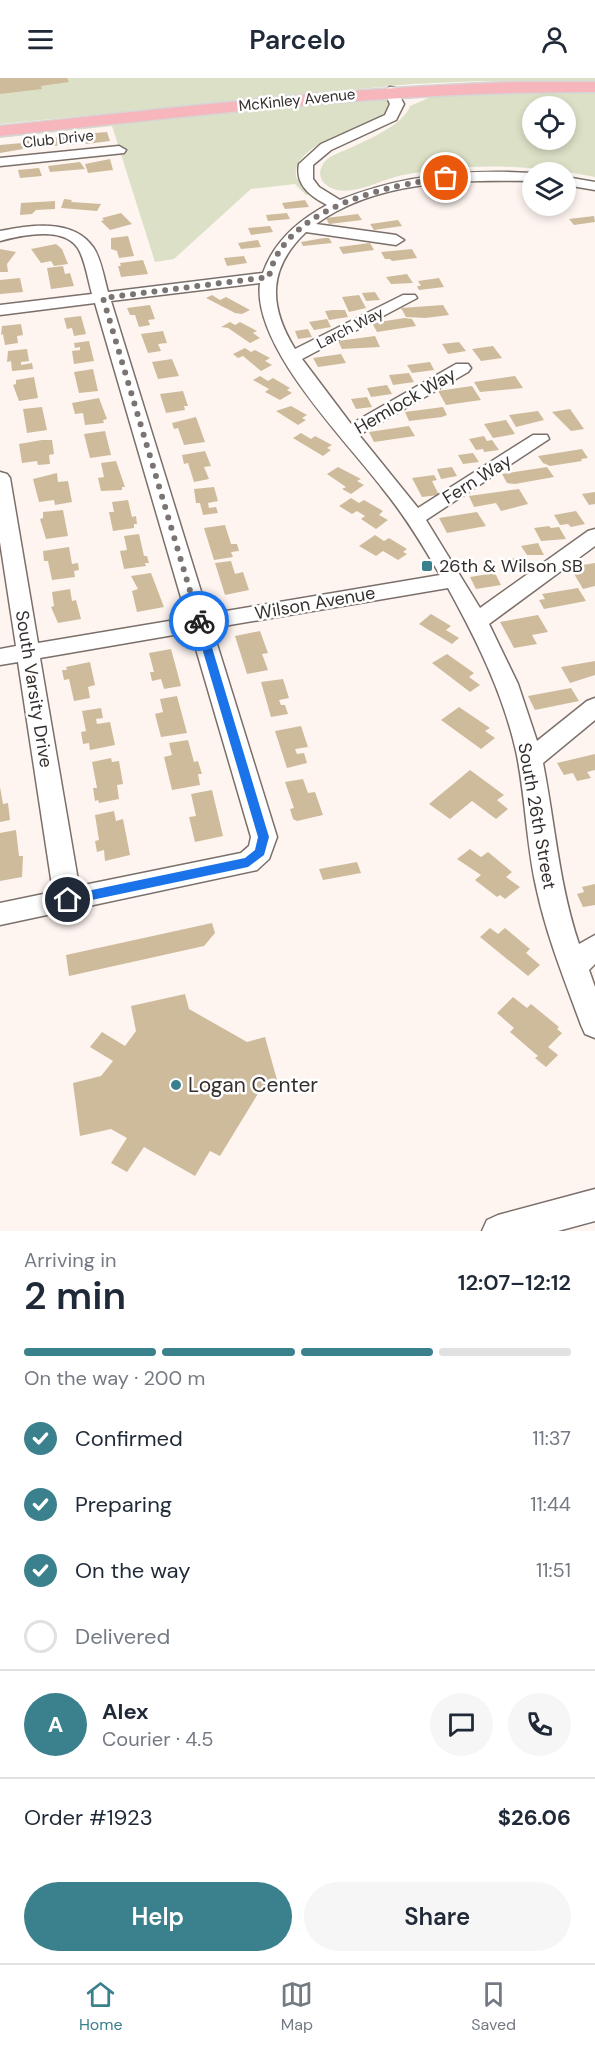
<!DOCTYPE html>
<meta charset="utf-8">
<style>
body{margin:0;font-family:"DM Sans",sans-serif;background:#f6f6f7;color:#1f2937;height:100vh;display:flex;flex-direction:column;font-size:22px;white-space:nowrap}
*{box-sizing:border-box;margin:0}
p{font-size:20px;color:#747a83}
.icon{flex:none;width:33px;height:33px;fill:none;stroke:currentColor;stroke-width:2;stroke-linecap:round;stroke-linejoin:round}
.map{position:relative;height:1153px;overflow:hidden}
.details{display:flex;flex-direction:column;background:#fff;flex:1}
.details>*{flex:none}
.fabs{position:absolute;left:522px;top:18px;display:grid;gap:12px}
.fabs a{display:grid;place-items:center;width:54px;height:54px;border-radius:50%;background:#fff;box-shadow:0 3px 9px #0003;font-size:30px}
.pin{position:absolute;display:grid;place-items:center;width:51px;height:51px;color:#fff;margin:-26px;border:3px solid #fff;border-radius:50%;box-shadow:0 2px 6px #0007}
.courier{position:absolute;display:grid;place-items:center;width:60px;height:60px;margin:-30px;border:4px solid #1a73e8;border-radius:50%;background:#fff;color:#222;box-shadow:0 2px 8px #0007}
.summary em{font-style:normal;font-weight:600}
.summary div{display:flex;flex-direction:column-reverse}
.summary{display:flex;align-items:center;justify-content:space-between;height:102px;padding:0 24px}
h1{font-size:39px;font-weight:600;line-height:45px}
.bar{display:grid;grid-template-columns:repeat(4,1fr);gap:9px 6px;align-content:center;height:72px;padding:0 24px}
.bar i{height:8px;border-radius:4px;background:#e0e1e3}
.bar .active{background:#3b808d}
.bar p{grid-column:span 4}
.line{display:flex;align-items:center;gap:15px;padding:0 24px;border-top:2px solid #e0e1e3}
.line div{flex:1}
.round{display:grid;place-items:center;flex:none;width:63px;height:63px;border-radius:32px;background:#f6f6f7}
ol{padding:0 24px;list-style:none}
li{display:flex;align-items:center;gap:18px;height:66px}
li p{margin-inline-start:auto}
li .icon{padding:6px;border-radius:50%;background:#3b808d;color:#fff;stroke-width:4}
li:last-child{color:#747a83}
li i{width:33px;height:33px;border:3px solid #e0e1e3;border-radius:50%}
.primary-button{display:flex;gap:12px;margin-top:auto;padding:12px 24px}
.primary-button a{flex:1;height:69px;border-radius:36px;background:#3b808d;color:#fff;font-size:24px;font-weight:600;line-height:69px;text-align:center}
.primary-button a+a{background:#f6f6f7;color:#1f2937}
header{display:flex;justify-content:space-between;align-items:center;height:78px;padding:0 24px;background:#fff;font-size:27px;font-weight:600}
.tabs{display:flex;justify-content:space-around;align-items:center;height:84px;border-top:2px solid #e0e1e3;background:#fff;font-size:16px;color:#747a83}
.tabs a{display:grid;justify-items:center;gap:3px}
.tabs .active{color:#3b808d}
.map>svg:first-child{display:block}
</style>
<header><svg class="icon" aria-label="menu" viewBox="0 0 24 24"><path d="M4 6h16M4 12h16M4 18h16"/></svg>Parcelo<svg class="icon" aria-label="person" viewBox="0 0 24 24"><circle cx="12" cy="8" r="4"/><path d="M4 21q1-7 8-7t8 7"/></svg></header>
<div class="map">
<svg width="595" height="1153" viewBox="0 0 595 1153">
<rect width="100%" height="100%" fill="#fef5f1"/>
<path fill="#dce0c6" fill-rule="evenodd" d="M0,0H595V4L481,3L412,6L0,46Z
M541,14L595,15V99C531,86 467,85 403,97C382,101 358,116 337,112C317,107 315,90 330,79C352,68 402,51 410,28L440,15ZM532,28H566V62H532Z
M377,17L388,22L389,27L386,36C363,52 292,64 296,99L309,116L306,117L295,106L251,111L174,181L155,184L112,48L0,60V57Z"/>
<path fill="#cebb9b" d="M0,0H67L69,4L41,8L42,11L0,16Z
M107,54L110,63L86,66L82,56Z
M75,57L78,66L53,68L51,60Z
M48,60L50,69L26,71L24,63Z
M22,65L23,71L0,75V67Z
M110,81L113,92L88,95L85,86Z
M80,84L85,91L50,94L48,88Z
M39,90L42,98L20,100L18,92Z
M64,121L72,122L71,124L101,126L97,133L61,130Z
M305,122L309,129L285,131L282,125Z
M55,123V131L36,132L32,136L20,137L21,125Z
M121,135L132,146L110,152L101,143L104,142L102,140Z
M287,135L290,141L268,143L266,137Z
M358,136L362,142L329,146L326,140Z
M594,138L595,144L574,147L569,141Z
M398,142L402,148L374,152L370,146Z
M270,148L273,154L251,157L248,150Z
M128,158L134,178L119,180L117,173L111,171V160Z
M324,160H329L332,165L303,168L301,164Z
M258,162L261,169L241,171L238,165Z
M370,165L374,172L343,176L339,169Z
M56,166L62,171L68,186L54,188L51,183L41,185L31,171Z
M0,171L16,174L7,186L8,194H0Z
M412,171L417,180L392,183L390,181H385L381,174Z
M244,178L247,185L227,188L224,180Z
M143,182L148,196L121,199L118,188H121L120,185Z
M63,188L65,196L70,195L74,208L51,211L47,190Z
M407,196L413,205L391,206L386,199Z
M20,200L23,214L0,216V202Z
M439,200L444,209L419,212L417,208H421L418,203Z
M375,214L380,222L366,223L362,215Z
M212,217L220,222L226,219L250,232L242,236L235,235L206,220Z
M359,217L366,230L349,234L342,219Z
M150,227L155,241L148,242L150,247L139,249L135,237H130L127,230Z
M443,227L449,237L425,240L406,239L401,230Z
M333,232H345L348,239L329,242L325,233Z
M81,238L86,256L74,258L72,250L67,251L64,240Z
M405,240L412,241L416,248L377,254L372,245Z
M327,241L331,249L314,252L309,244Z
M230,244L235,247L240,244L257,253L253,255L260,260L250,265L228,250L221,249Z
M21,246L23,257L17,258L18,265L5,267L3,256L1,257L2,248Z
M308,251L312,259L298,261L295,253Z
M163,253L167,265L158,266L161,273L148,275L141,256Z
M375,258L380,269L342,271L338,263Z
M89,263L94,283L74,286L72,273L80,272V269L75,270L74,265Z
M459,264L466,273L448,276L442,266Z
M493,268L502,280L481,283L472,271Z
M245,270L251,274L255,272L270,280L265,283L272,287L261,293L243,278L238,280L233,276Z
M27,271L29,283L21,284V287L32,285L33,291L12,293L11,283L7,284L8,273Z
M341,276L346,285L318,289L313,280Z
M172,281L179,298L158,301L152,284Z
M430,284L434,292L412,295L407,287Z
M93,291L98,313L79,315L74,294Z
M409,295L414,304L393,307L389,297Z
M260,298L268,303L273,300L290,310L287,312L292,315L280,322L265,314L269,311L253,302Z
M515,298L523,310L480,314L474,304Z
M34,299L38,320L19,323L13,307L16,306V302Z
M387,307L392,316L371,319L367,310Z
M472,308L481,322L446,327L438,313Z
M183,313L188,328H184L185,332L166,335L160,316Z
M367,319L372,329L356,331L351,321Z
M99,320L107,341L103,342L104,345L85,347L83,335L75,336L72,325Z
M291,328L307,337L302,340L306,342L298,347L276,333Z
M42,329L47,352L27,355L23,331Z
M443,329L447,337L442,339L409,343L405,334Z
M570,331L584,351L571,353L552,334Z
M538,333L544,342L516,349L509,337Z
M196,339L205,364L184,367L178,350L174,351L172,345Z
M506,342L515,356L493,360L484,346Z
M409,348L415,358L374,364L369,354Z
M105,353L111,377L90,380L84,356Z
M301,355L311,361L315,358L332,367L327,370L331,372L323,378L293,360Z
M484,358L487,363L492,362L499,372L484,374L483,371L476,372L469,361Z
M42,362H52L54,376L49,377L50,386L38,387L37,383L22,385L19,366Z
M582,371L588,380L581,381L582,383L550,388L543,385L538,378Z
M205,373L211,388L204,389L209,401L194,404L188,385L184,386L182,377Z
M473,375L479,384L463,386L458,377Z
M116,383L125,409H122V412L101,413L98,400L104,399L101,385Z
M338,389L361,401L357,403L364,407L351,416L342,411L346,409L327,396Z
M452,389L457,398L441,401L437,391Z
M547,389L554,399L515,406L507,405L502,396Z
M57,395L58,404L68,403L72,424L55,427L54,422L39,424L33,401Z
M434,397L437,402L432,403L439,417L422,419L412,400Z
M214,409L218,423L208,425L209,430L216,429L218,435L203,437L200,425H196L194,411Z
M519,411L528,426L501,433L496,425L474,429L469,418Z
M595,414V426L589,427L582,416Z
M351,420L359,425L364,422L383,433L379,437L388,442L376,451L361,441L365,438L357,433L352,436L339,428Z
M128,422L132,439L136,438L137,446H134V450L113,453L109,434H114L112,424Z
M63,432L68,458L46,461L40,441L43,440V434Z
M576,433L585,446L571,449L568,446L560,447L554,437Z
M477,434L486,448L447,455L439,440Z
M225,447L231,466H237L239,473L231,474L233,479L214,482L204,450Z
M549,448L551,450L559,449L566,461L541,463L534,450Z
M139,456L144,478H147L149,485H145L146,488L124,491L120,473L127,472L124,458Z
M375,457L384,463L389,460L407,471L403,474L407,476L398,482L383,473L376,478L359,468Z
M538,465L544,477H527L521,468Z
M69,469L72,486L78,485L79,492L74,493L75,499L52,502L48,483H44L43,473Z
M518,480L522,487L504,490L500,482Z
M231,483L235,496L243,494L249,512L225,517L215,485Z
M595,485V508L583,511L570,489Z
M151,495L164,529L137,534L132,513L138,511L131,498Z
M495,495L501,507L476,511L470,499Z
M578,510L586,523L544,531L539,522L545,521L542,516Z
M70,511L72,523L76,522L81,541L58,545L51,529L54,528L52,514Z
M431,536L451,548L446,552L459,560L452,566L419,546Z
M538,537L548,554L532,557L537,566L514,570L500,544Z
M260,553L268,575L262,576L268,592L247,596L235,558Z
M171,571L181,608L164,611L161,601L152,603L150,594H154L149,575Z
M447,576L474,595L469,599L480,607L470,614L432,585Z
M595,583V597L570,605L561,589Z
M90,584L95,607L88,609L90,620L74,623L69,601L64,602L62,592H67L66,589Z
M283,601L289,620L279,622L281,627H285L288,636L271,639L261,604Z
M571,610L579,623L535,632L528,618Z
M177,618L187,655L161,659L155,636L163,634L160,621Z
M459,629L490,650L485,653L495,660L481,671L441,642Z
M101,630L103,640L96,641L97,646L110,644L115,667L90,672L89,665L83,666L81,654L86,653L82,633Z
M301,648L308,669L295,671L297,676L304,675L307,685L287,690L275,653Z
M188,662L194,684L198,683L202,696H198L200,707L172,712L164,679L172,677L169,665Z
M595,676V692L587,694L591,700L577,703L573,695L564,697L557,685Z
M111,680L112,684L119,683L123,706L117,707L119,721L99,725L98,722L95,723L93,710H97L92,684Z
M470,692L504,717L497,722L508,731L496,741L472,723L450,741L429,726Z
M303,701L308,715L315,714L323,737L297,743L293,741L290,731L294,730L285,704Z
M0,709L3,726L8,725L10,742L0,744Z
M212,712L223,758L195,764L189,739L196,738L191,716Z
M114,733L116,743L123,741L130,777L105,783L104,772L97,774L95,763L99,762L95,737Z
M16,752L19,778H23L22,799L0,803V755Z
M470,771L481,779L488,774L512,794L506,799L520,809L505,821L500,817L497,819L475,802L481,797L457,781Z
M357,784L361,795L323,802L319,791Z
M595,806V827L583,829L577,816L584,814L582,809Z
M212,845L215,855L204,868L69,898L66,877Z
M490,850L498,856L505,850L530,871L526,875L540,887L528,898L480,859Z
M185,916L189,931L247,964L265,959L279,1009L259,1014L220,1078L210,1073L195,1098L144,1069L127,1094L111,1085L127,1060L111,1051L80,1058L73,1005L101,998L113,983L90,969L102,954L125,968L136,953L131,928Z
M513,919L527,930L531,926L559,949L557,951L562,955L548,969L558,977L546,989L535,980L538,978L510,954L514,950L497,935Z"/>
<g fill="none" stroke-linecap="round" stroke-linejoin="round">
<g stroke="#7b6f69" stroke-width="3">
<path id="minor" d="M390,9L395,10L404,26L396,42L331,72L313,87V101L319,109L340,122C401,97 467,91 532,95V103C461,102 377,102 316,146L396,157L404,162L396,167L306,154C268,190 268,227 295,271L403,217H415L417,220L302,281L351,346L456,286H468L471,290L468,294L359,357L418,430L533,357H547L549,361L426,442L480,530L588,453L595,451V468L489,546L518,606L537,663L587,623L595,620V642L543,685C555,746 559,807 579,866L595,857V886L589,892L595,909V960L585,956L581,947C565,903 547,859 537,813C526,767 526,719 516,673C503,615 476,561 448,510L212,550L277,759L269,781L257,792L0,847V825L53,814L18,584L0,587V571L16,568L0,464V394L7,396L10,400L38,565L187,540L95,225L0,237V227L92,216C88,202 86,187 80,174C68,147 22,157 0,163V153C29,147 73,140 93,169C101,180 104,200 108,214L263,195C274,163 299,142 327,127C310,118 295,107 299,86L321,66L385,37L390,26L384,13ZM260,205C252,269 346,362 383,411C405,438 422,466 440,497L208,536L111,223ZM191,554L251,759L249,768L241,775L79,808L40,580Z
M119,68L126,72L124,75L0,88V80Z
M566,99L595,104V112L566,107Z
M595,1111V1143L558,1153H482L487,1142L498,1137Z"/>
</g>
<g stroke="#d6d5d5" stroke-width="3">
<path id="major" d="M520,4H595V14C395,13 198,37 0,58V48C173,30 346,9 520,4Z"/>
</g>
<use href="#minor" fill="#fff" fill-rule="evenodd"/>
<use href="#major" fill="#f6b6bc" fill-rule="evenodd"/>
</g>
<path fill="#1a73e8" d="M199,539L204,543L269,759L264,777L248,789L68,827L64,825V818L68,817L245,780L255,772L258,759L194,543Z"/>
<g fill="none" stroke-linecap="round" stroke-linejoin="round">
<path stroke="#7b7472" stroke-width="6" stroke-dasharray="0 10.8" d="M199,543L103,220L269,199C282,131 389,106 446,100"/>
</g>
<g fill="#3b808d" stroke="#fff" stroke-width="2">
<rect x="421" y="482" width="12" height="12" rx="3"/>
<circle cx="176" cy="1007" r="6"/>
</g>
<g text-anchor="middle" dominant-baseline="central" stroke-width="5" stroke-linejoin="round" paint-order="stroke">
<g font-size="15" fill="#342f2d" stroke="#fff">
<text transform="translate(297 22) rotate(-6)">McKinley Avenue</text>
<text transform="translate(58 61) rotate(-6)">Club Drive</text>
<text transform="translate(350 250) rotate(-27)">Larch Way</text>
</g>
<g font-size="18" fill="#342f2d" stroke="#fff">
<text transform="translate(405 323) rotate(-30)">Hemlock Way</text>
<text transform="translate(477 401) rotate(-32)">Fern Way</text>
<text transform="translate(315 525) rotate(-10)">Wilson Avenue</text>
<text transform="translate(34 611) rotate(81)">South Varsity Drive</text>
<text transform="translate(537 738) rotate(80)">South 26th Street</text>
</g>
<g font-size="18" fill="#342f2d" stroke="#fff" text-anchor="start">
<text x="439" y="488">26th &amp; Wilson SB</text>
</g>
<g font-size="21" fill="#342f2d" stroke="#fff" text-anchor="start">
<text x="188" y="1007">Logan Center</text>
</g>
</g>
</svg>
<div class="fabs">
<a><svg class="icon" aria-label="locate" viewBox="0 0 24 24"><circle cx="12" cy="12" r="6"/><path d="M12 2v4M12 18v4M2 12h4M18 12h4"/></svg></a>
<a><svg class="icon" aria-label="layers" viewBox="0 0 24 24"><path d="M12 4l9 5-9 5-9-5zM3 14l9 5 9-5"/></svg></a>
</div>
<div class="pin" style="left:446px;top:100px;background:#ea580c"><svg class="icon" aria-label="bag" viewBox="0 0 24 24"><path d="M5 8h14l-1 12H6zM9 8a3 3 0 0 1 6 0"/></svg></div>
<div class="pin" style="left:68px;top:822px;background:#1f2937"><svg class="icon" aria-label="home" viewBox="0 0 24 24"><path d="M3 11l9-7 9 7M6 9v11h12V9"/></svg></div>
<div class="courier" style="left:199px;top:543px"><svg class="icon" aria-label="bike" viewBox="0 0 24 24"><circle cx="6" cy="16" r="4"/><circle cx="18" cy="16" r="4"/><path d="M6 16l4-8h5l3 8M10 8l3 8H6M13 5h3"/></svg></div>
</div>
<section class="details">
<div class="summary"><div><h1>2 min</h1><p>Arriving in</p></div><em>12:07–12:12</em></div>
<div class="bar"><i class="active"></i><i class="active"></i><i class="active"></i><i></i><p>On the way · 200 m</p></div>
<ol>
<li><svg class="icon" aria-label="check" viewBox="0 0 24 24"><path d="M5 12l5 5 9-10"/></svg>Confirmed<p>11:37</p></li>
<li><svg class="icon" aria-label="check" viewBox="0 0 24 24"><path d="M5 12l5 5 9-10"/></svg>Preparing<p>11:44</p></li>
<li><svg class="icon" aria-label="check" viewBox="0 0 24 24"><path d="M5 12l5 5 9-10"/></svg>On the way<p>11:51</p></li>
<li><i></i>Delivered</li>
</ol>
<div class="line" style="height:108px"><b class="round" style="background:#3b808d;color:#fff">A</b><div><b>Alex</b><p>Courier · 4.5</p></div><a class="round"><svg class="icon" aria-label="chat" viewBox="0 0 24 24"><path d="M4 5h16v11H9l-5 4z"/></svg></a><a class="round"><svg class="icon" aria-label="phone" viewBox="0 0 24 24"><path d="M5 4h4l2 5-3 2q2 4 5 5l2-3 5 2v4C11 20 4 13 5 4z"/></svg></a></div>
<div class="line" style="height:78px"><div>Order #1923</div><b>$26.06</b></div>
<div class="primary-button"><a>Help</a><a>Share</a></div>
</section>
<nav class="tabs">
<a class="active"><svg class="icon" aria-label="home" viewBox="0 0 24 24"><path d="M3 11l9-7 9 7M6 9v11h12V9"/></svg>Home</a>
<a><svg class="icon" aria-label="map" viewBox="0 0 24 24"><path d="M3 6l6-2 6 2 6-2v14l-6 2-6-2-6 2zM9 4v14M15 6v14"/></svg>Map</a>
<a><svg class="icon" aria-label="saved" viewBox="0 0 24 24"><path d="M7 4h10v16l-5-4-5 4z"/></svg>Saved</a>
</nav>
